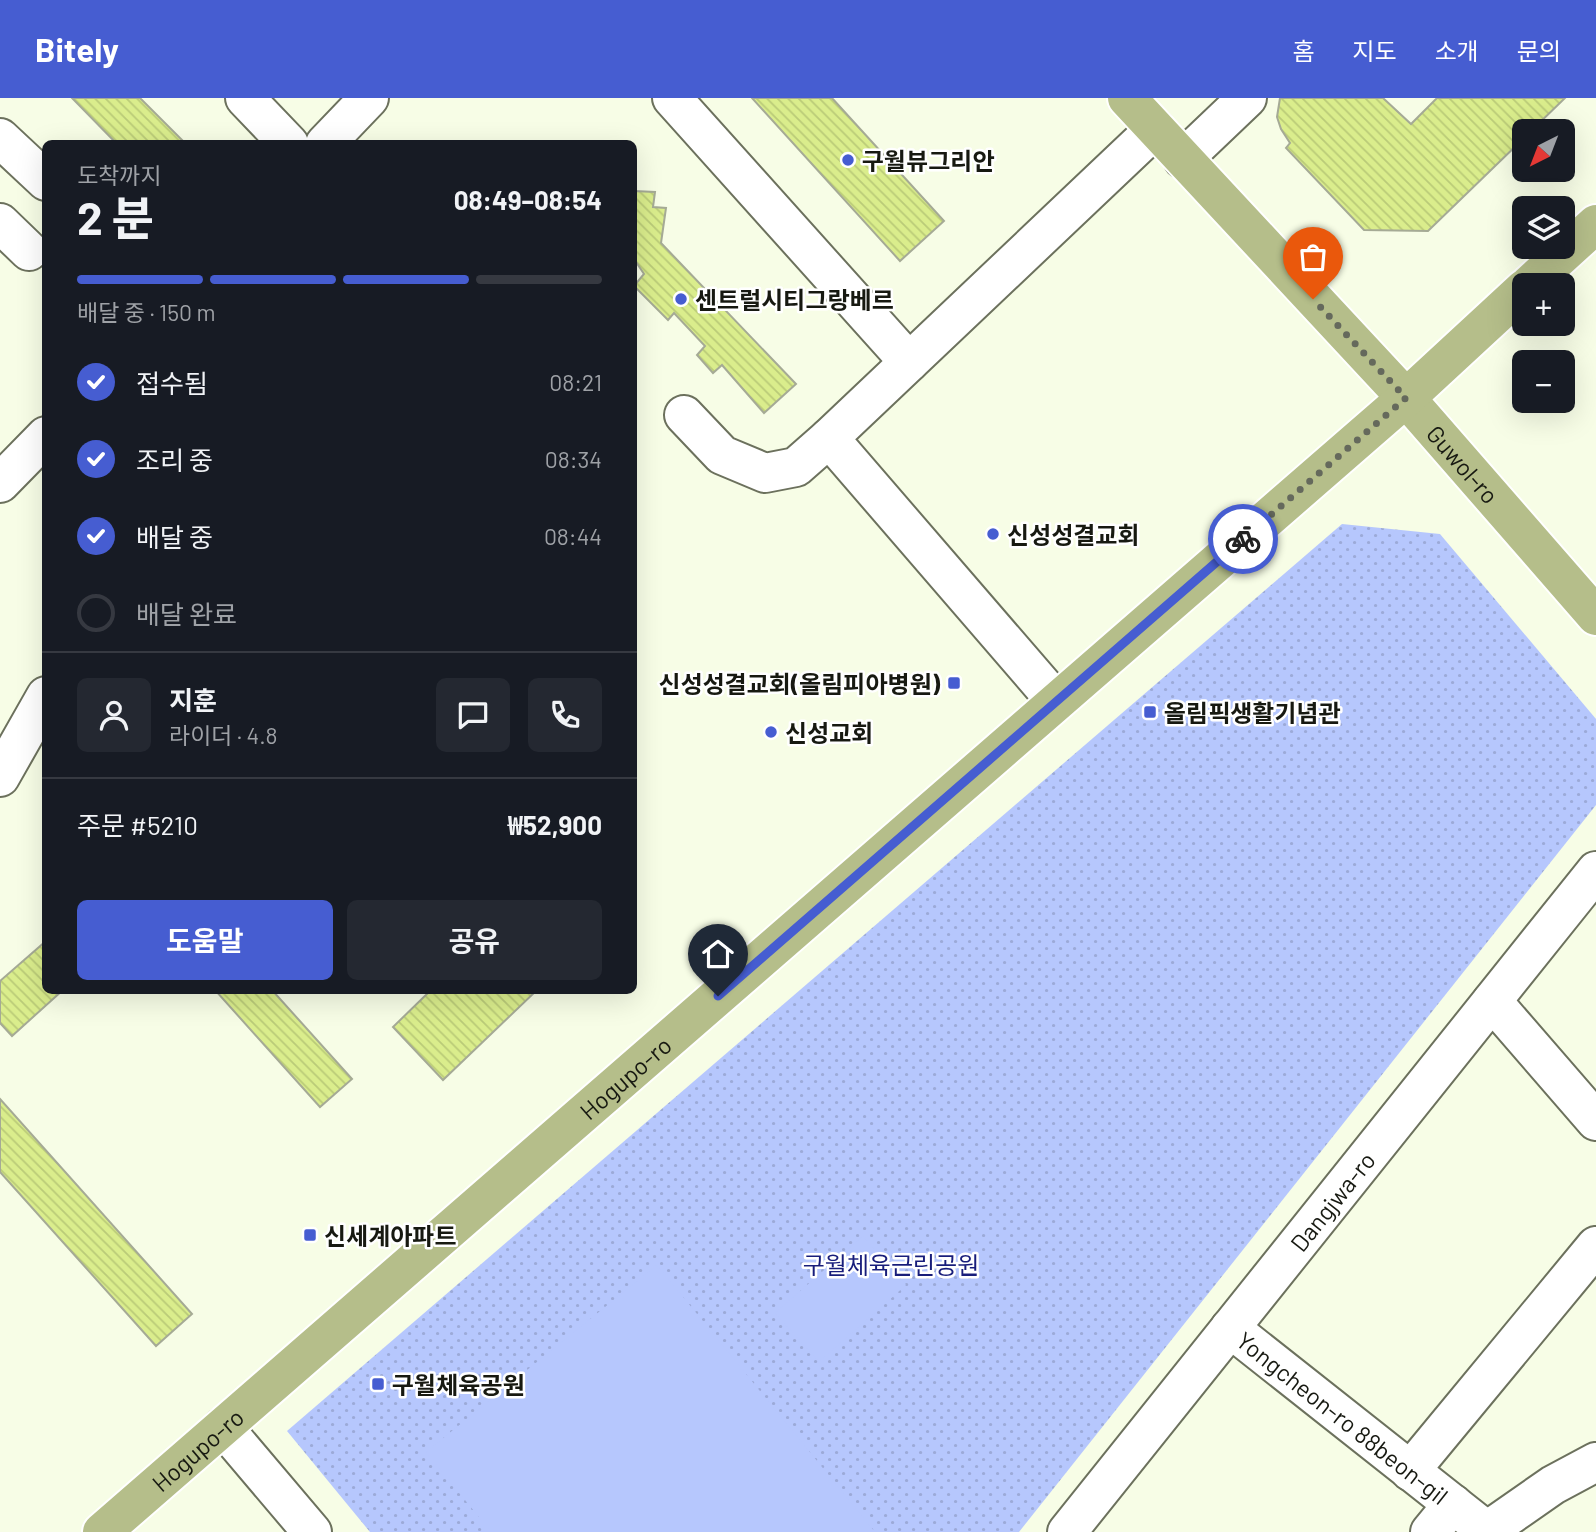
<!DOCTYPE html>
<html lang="ko">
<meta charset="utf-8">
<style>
body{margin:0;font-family:Barlow,"Noto Sans KR",sans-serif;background:#242831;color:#f1f3f6;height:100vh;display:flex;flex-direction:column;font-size:26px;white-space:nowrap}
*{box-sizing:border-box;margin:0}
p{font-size:23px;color:#9ea1a6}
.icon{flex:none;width:38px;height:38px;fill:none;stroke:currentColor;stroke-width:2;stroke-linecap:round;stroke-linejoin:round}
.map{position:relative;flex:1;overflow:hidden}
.sheet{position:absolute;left:42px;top:42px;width:595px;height:854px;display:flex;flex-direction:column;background:#171b24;border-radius:10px;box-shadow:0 7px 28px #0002}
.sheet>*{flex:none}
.needle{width:46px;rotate:222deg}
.fabs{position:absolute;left:1512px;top:21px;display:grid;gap:14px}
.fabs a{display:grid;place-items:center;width:63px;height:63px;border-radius:10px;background:#171b24;box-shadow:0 7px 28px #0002;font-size:35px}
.pin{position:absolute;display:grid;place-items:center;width:60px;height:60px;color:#fff;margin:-72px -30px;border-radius:50% 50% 50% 0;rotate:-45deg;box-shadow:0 0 7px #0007}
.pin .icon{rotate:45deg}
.courier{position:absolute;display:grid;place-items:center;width:70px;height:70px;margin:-35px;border:5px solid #465dd1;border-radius:50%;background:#fff;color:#222;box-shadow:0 2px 9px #0007}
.head em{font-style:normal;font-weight:700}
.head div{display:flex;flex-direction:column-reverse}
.head{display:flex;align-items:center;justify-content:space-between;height:119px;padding:0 35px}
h1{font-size:46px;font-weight:700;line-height:52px}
.bar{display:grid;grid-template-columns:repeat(4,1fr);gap:10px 7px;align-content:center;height:84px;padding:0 35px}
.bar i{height:9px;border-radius:5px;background:#363941}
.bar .on{background:#465dd1}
.bar p{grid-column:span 4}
.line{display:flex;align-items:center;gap:18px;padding:0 35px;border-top:2px solid #363941}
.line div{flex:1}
.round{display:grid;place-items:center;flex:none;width:74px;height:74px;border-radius:10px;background:#242831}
ol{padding:0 35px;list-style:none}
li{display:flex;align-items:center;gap:21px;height:77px}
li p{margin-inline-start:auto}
li .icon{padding:7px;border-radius:50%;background:#465dd1;color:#fff;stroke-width:4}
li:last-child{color:#9ea1a6}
li i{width:38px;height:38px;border:4px solid #363941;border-radius:50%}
.cta{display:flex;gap:14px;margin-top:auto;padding:14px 35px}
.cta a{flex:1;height:80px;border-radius:10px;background:#465dd1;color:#fff;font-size:28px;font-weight:700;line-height:80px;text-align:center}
.cta a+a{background:#242831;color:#f1f3f6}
header{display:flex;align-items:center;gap:42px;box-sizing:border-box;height:98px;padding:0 35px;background:#465dd1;color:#fff}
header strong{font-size:33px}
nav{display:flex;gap:38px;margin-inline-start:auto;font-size:24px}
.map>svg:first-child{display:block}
</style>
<header>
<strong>Bitely</strong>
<nav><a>홈</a><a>지도</a><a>소개</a><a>문의</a></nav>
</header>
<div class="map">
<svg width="1596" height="1434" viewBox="0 0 1596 1434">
<defs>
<pattern id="green-dots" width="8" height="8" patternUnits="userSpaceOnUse" patternTransform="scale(1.75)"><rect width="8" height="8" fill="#b6c7fd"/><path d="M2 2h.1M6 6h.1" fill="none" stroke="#9caad8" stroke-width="1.8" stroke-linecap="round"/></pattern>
<pattern id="building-back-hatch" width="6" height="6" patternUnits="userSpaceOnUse" patternTransform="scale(1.75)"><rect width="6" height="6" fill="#daed8c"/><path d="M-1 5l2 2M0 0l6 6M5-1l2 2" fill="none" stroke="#bacb78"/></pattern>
</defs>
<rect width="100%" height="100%" fill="#f7fde6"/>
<path fill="url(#green-dots)" d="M1342,426L1440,436L1596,621V707L1019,1434H370L287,1333Z"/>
<path fill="#b6c7fd" d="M863,1138L906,1187L819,1264L775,1215Z
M657,1167L875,1434H491L426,1354Z"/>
<path fill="url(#building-back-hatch)" stroke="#a5aa95" stroke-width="2" d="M72,0H140L186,46H117Z
M752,0H832L944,123L900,163Z
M1280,0H1383L1411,26L1437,0H1565L1531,33H1524V40L1428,133L1364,132L1286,50L1290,45L1281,31L1277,19Z
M634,93L655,94L653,109L666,110L661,145L796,286L764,315L722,267L713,275L697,257L705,248L674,215L668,222L634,188L644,176L634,161Z
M46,843V892H63L12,938L0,925V883Z
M215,892H272L352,981L320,1009Z
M431,892H537L443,982L393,929Z
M0,1001L192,1216L156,1248L0,1074Z"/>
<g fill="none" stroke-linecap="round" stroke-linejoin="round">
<g stroke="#6c715d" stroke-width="42">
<g id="minor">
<path d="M245,0L289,46"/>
<path d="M672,0L909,264"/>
<path d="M0,40L46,83"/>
<path d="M325,46L369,0"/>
<path d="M1183,61L1247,0"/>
<path d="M0,125L29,153"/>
<path d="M684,317L722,357L765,375L796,369L829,340"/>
<path d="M0,385L46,338"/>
<path d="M1056,603L829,340L1155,31"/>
<path d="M0,679L46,598"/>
<path d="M1492,903L1596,1023"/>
<path id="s1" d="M1230,1230L1488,1434"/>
<path d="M223,1329L312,1434"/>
<path d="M1410,1373L1596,1148"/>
<path d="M1487,1433L1553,1387L1596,1364"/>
<path id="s2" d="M1067,1434L1596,773"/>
<path d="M1430,1434L1453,1406"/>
</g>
</g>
<g stroke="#fff" stroke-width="42">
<g id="major">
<path id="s3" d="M1127,0L1406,300L1596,518"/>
<path d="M1529,187L1596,126"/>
<path id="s4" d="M102,1434L1406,300L1524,191"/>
</g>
</g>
<use href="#minor" stroke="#fff" stroke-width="38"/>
<use href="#major" stroke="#b5be8a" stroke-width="38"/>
</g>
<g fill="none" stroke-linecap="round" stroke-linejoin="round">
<path stroke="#65695c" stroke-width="7" stroke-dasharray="0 12.6" d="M1243,441L1406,300L1313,201"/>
<path stroke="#465dd1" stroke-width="9" d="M718,898L1243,441"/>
</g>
<g fill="#465dd1" stroke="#fff" stroke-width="2.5">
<circle cx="848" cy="62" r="7"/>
<circle cx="681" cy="201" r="7"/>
<circle cx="993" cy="436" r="7"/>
<rect x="947" y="578" width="14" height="14" rx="3.5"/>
<rect x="1143" y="607" width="14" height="14" rx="3.5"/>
<circle cx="771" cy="634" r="7"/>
<rect x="303" y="1130" width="14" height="14" rx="3.5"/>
<rect x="371" y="1279" width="14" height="14" rx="3.5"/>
</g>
<g text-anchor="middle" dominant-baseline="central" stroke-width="5" stroke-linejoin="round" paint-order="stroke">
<g font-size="24" font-weight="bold" fill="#171911" stroke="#fff" text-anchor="start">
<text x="862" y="62">구월뷰그리안</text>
<text x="695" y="201">센트럴시티그랑베르</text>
<text x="1007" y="436">신성성결교회</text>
<text x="940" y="585" text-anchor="end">신성성결교회(올림피아병원)</text>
<text x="1164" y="614">올림픽생활기념관</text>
<text x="785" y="634">신성교회</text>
<text x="324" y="1137">신세계아파트</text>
<text x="392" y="1286">구월체육공원</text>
</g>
<g font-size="24" fill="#171911" stroke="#fff">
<text stroke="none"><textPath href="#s3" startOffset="497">Guwol-ro</textPath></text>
<text stroke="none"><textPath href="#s4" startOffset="693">Hogupo-ro</textPath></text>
<text stroke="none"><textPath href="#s2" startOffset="424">Dangjwa-ro</textPath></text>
<text stroke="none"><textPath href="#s1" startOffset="144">Yongcheon-ro 88beon-gil</textPath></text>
<text stroke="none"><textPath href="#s4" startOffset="126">Hogupo-ro</textPath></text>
</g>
<g font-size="24" fill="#181d7b" stroke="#fff">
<text x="891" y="1166">구월체육근린공원</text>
</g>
</g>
</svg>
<div class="fabs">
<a><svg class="needle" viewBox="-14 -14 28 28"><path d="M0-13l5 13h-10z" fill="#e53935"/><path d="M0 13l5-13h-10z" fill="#9ea1a6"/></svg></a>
<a><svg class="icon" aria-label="layers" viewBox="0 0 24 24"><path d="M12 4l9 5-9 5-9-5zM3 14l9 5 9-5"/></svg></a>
<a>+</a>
<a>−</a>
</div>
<div class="pin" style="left:1313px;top:201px;background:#ea580c"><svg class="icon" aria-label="bag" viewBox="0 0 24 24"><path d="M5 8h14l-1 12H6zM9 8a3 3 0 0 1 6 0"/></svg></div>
<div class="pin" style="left:718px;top:898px;background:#1f2937"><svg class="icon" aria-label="home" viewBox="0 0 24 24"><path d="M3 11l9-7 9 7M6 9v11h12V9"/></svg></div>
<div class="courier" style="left:1243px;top:441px"><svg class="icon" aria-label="bike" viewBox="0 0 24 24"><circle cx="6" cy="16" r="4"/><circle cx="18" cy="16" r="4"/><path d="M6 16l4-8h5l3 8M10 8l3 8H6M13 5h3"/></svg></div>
<section class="sheet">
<div class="head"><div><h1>2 분</h1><p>도착까지</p></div><em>08:49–08:54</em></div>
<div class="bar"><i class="on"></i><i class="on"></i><i class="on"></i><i></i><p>배달 중 · 150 m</p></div>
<ol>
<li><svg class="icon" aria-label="check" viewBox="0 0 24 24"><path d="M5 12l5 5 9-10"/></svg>접수됨<p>08:21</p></li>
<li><svg class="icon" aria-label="check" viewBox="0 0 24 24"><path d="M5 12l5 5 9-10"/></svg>조리 중<p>08:34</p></li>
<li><svg class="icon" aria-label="check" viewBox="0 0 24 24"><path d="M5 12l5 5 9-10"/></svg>배달 중<p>08:44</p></li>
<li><i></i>배달 완료</li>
</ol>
<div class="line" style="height:126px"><a class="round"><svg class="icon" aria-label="person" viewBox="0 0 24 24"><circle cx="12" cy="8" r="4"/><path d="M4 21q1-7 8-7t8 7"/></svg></a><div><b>지훈</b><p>라이더 · 4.8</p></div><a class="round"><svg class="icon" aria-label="chat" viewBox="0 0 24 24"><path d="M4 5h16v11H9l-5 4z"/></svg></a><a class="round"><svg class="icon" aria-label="phone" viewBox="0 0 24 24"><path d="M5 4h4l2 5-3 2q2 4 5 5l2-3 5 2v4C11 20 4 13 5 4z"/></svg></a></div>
<div class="line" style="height:91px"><div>주문 #5210</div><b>₩52,900</b></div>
<div class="cta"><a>도움말</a><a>공유</a></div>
</section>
</div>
